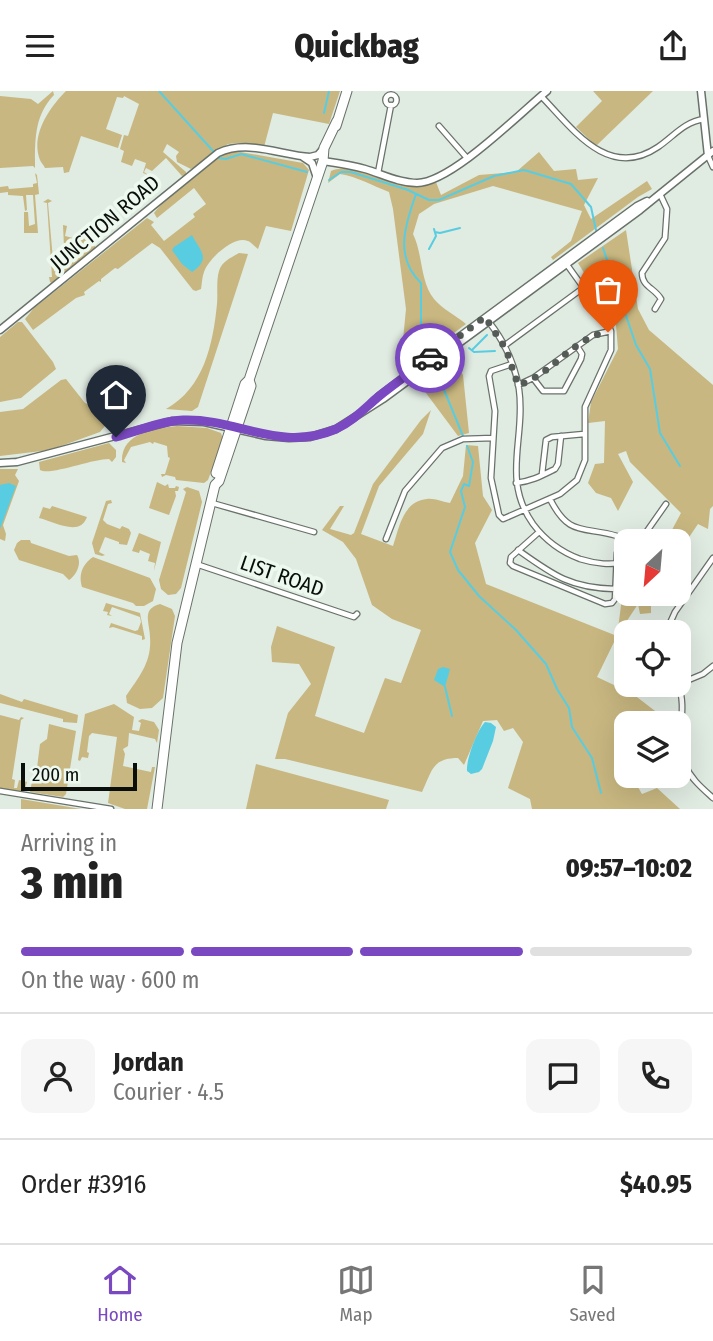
<!DOCTYPE html>
<meta charset="utf-8">
<style>
body{margin:0;font-family:"Fira Sans Condensed",sans-serif;background:#f6f6f6;color:#222;height:100vh;display:flex;flex-direction:column;font-size:26px;white-space:nowrap}
*{box-sizing:border-box;margin:0}
p{font-size:23px;color:#767676}
.icon{flex:none;width:38px;height:38px;fill:none;stroke:currentColor;stroke-width:2;stroke-linecap:round;stroke-linejoin:round}
.map{position:relative;height:718px;overflow:hidden}
.drawer{display:flex;flex-direction:column;background:#fff;flex:1}
.drawer>*{flex:none}
.needle{width:46px;rotate:206deg}
.buttons{position:absolute;left:614px;top:438px;display:grid;gap:14px}
.buttons a{display:grid;place-items:center;width:77px;height:77px;border-radius:14px;background:#fff;box-shadow:0 7px 28px #0002;font-size:35px}
.scale{position:absolute;left:21px;bottom:18px;width:116px;box-sizing:border-box;padding-left:7px;border:4px solid #0a0e0b;border-top:0;font-size:19px;line-height:24px;white-space:nowrap;color:#0a0e0b;-webkit-text-stroke:5px #edf8ef;paint-order:stroke}
.pin{position:absolute;display:grid;place-items:center;width:60px;height:60px;color:#fff;margin:-72px -30px;border-radius:50% 50% 50% 0;rotate:-45deg;box-shadow:0 0 7px #0007}
.pin .icon{rotate:45deg}
.courier{position:absolute;display:grid;place-items:center;width:70px;height:70px;margin:-35px;border:5px solid #7a48c0;border-radius:50%;background:#fff;color:#222;box-shadow:0 2px 9px #0007}
.overview em{font-style:normal;font-weight:800}
.overview div{display:flex;flex-direction:column-reverse}
.overview{display:flex;align-items:center;justify-content:space-between;height:119px;padding:0 21px}
h1{font-size:46px;font-weight:800;line-height:52px}
.bar{display:grid;grid-template-columns:repeat(4,1fr);gap:10px 7px;align-content:center;height:84px;padding:0 21px}
.bar i{height:9px;border-radius:5px;background:#e0e0e0}
.bar .selected{background:#7a48c0}
.bar p{grid-column:span 4}
.line{display:flex;align-items:center;gap:18px;padding:0 21px;border-top:2px solid #e0e0e0}
.line div{flex:1}
.round{display:grid;place-items:center;flex:none;width:74px;height:74px;border-radius:14px;background:#f6f6f6}
header{display:flex;justify-content:space-between;align-items:center;height:91px;padding:0 21px;background:#fff;font-size:32px;font-weight:800}
.tabs{display:flex;justify-content:space-around;align-items:center;height:98px;border-top:2px solid #e0e0e0;background:#fff;font-size:19px;color:#767676}
.tabs a{display:grid;justify-items:center;gap:4px}
.tabs .selected{color:#7a48c0}
.map>svg:first-child{display:block}
</style>
<header><svg class="icon" aria-label="menu" viewBox="0 0 24 24"><path d="M4 6h16M4 12h16M4 18h16"/></svg>Quickbag<svg class="icon" aria-label="share" viewBox="0 0 24 24"><path d="M12 15V3M7 8l5-5 5 5M5 13v7h14v-7"/></svg></header>
<div class="map">
<svg width="713" height="718" viewBox="0 0 713 718">
<rect width="100%" height="100%" fill="#e0ebe2"/>
<path fill="#c8b780" d="M53,0L54,4C34,25 35,49 35,77L33,75L0,77V5L31,8L38,13Z
M66,0H340L329,33L273,22L264,56L237,52L228,53L191,78L177,71L176,65L179,61L167,53L163,61L186,81V84L182,85L166,67L152,80L146,77L144,81L150,85L145,92L146,83L143,82L146,72L135,68L132,75L121,71L124,60L120,58L124,44L128,45L139,13L124,5L123,7L117,6L106,38L122,44L118,57L81,45L69,81L64,82L63,76L45,77C44,74 41,72 40,69C30,44 50,16 66,0Z
M593,0H653L596,55L576,36L602,10Z
M235,60L303,72L309,79L291,140L266,135L258,158C253,154 250,149 243,149C229,149 208,169 204,181C202,186 202,192 201,198L196,200L193,199L160,157L152,152L118,178L115,177L101,188V191L99,190L84,201L85,204L76,207L33,239L25,228L34,217L147,127L154,131L151,134L164,150L195,126L193,123L206,113L194,97L157,127L154,122C170,102 210,65 235,60Z
M539,61L554,80L576,78L578,89L598,87L584,114L591,128L647,90L652,98L638,106L553,169L551,166L571,150L582,120L493,95L434,113L419,123L413,143C423,163 420,191 434,208C442,218 457,225 466,233L411,274L402,259L406,218L393,118L389,101C371,94 358,86 340,83L328,92L331,80C348,71 389,91 408,94C416,96 427,93 436,91L441,104L479,84L516,81Z
M35,82L37,84L39,103L35,104L38,142H24V121H28L29,135L35,133L33,104H26L27,119L25,120L23,105L8,104V101L0,102V96L8,95L9,98L33,96V93L37,92Z
M48,108L52,110L48,112L54,180L57,181L58,188L54,193L50,191L49,186H52L47,112L43,111Z
M63,134L67,135L65,145L77,148L79,144L90,147L92,140L94,141L92,149L96,158L64,184L61,178L65,177Z
M626,139L638,218L649,239L713,294V415L710,418L708,438L698,433L679,461V450H666L681,422L630,371L626,360L618,363L633,391L618,420L611,407L596,402L588,392L595,373L604,372L605,330L588,332L591,311L618,258L616,234L578,172Z
M239,162L248,163L198,316L192,320L166,318C204,297 213,253 217,213C218,203 216,190 219,180C222,170 231,167 239,162Z
M18,231H22L53,271L56,278L21,307L0,311V246Z
M452,264L463,284L469,342L458,345L420,294Z
M66,288L85,312L100,318L104,325L105,335L100,341L50,359L0,365V321L23,318L61,289Z
M431,319L423,343L379,395L361,443L393,455C399,437 403,410 427,408C434,407 443,411 450,412L463,385L466,354L478,355L483,405L492,419L475,452L486,493L617,545L622,507L623,481L626,477V502H651V522L640,523L638,513L617,545L597,586L633,603L659,623L680,626L679,629L663,632H626V684H636L635,691L642,703L657,697L680,718H532L530,708L508,697L523,651L513,637L504,640L497,629L483,630L464,674L458,667C432,667 432,680 422,701L285,668H275L288,622L311,593L299,573L272,571L271,556L277,535L335,556L315,625L364,642L385,587L401,592L421,539L392,528L372,514L356,468L343,451L322,439L340,415H344L330,438L351,444L354,442L373,393L421,329Z
M177,335L207,337L221,342L223,348L208,389L204,392L176,389L175,386L166,384L162,386L161,383H165L170,367L168,366L167,355L154,351L153,353L150,351L131,356L124,369L126,372L122,371C121,342 154,337 177,335Z
M109,352L116,359V366L112,371L109,368C91,368 50,385 40,379L39,371Z
M0,378H18L15,384L19,390L3,434L6,443L5,450L0,448Z
M157,391L165,395L168,393L169,397H175L176,395L179,396L178,400H175L176,405L169,424L149,417Z
M187,396L199,400L202,411L181,497L176,503L168,504L161,498L159,489L186,401L183,398Z
M111,409L112,412L108,413L103,429L107,433L120,438L122,435L129,438L131,442L127,454L119,453V451L105,446L99,461L105,464L102,465L95,463L92,452L106,410Z
M52,415L87,426C80,446 55,431 39,427L43,416L50,418Z
M139,442L161,451L154,480L155,472L148,470L150,463L140,459L139,462L132,460Z
M21,449H30L31,452L69,465L77,464C82,472 77,484 69,489L63,483L19,469L14,459L17,452Z
M93,466L150,487L156,498L153,510L144,515H136L133,512L82,496C78,483 83,473 93,466Z
M106,512L140,522L145,548L142,549V545L113,536L109,537L111,532L135,540L138,539L141,531L140,526L112,516L109,523L112,525L107,524L108,521L103,520Z
M160,513L172,518L175,525L163,607L152,617L140,618L127,612L126,605C139,586 152,571 150,546C150,539 147,530 148,524C149,517 154,515 160,513Z
M0,603L22,611L24,608L78,624L77,632L63,631V628L0,612Z
M114,613L134,626L132,639L139,640L141,632L138,630L142,628L154,631L159,639L157,652L155,648L129,642L128,655L123,658L125,663L123,675L151,681L152,676H155L147,718H125L108,712L117,646L92,642L89,645L87,661L89,662L88,667L82,666L80,670L78,669L85,623Z
M0,624L19,629L21,626L24,627L21,629L12,688L15,689L14,697H17L19,689L27,691L24,701L0,698Z
M49,633L76,640L66,703L63,706L30,701L33,685H36L40,653L47,648Z
M256,673L389,709L386,718H246Z
M21,708L81,718H21Z"/>
<path fill="#58cde1" d="M192,144C200,160 212,167 192,181L182,173L172,159L174,156Z
M9,392L16,395L0,438V394Z
M443,576L450,578L445,596L434,589L438,578Z
M485,631L491,632L496,636L493,650L482,678L479,681L471,683L467,680C466,669 477,639 485,631Z"/>
<g fill="none" stroke-linecap="round" stroke-linejoin="round">
<path stroke="#58cde1" stroke-width="2" d="M159,0L213,60
M324,22L329,0
M219,67L226,68L241,63L307,81
M329,89L341,81H351L408,99L429,109H439L494,85L524,79L571,93L591,116L596,139
M416,103C405,134 394,166 421,192V243L429,263
M435,141L440,142L460,137
M603,157L636,254L650,278L660,342L680,375
M429,158L436,145L434,138
M469,257L474,261L495,260
M473,258L487,244
M435,277L463,345
M467,355L473,371L469,395L464,393L461,400L465,416L450,461L458,479L479,505L516,539L546,573L557,598L569,617L572,636L592,667L601,702
M445,596L452,625"/>
<g stroke="#69726a" stroke-width="7">
<path id="minor" d="M385.5 9a5.5 5.5 0 1 1 11 0a5.5 5.5 0 1 1-11 0Z
M541,5C572,37 608,90 658,56C674,45 684,31 704,28
M439,35L467,67
M708,65L713,76
M378,82L391,14
M655,218L661,208C655,197 642,196 642,182L665,147L667,118L660,103
M489,231C504,250 515,274 519,298C526,347 501,388 533,433C545,449 561,461 580,468C593,472 614,476 626,469
M504,255L583,197
M512,273L491,280L489,285L495,320L491,387L499,424L503,428L560,403L577,389L585,369V316L611,259V240L606,228L565,171
M533,287L543,300H564L581,268L582,263L577,255
M518,294L533,287L593,244L611,240
M542,383L546,349L552,346L584,343
M516,392C532,390 541,385 555,378L558,373L561,345
M550,408C569,446 583,435 617,445L623,458
M212,412L314,441
M539,441L511,466L510,472L513,475L605,513L612,512L615,508L617,462L620,459H626
M386,448L405,400L442,357L463,348L493,347
M640,450L666,413
M518,459C553,484 570,497 615,498
M196,473L348,524L354,526L357,523
M666,541L675,521L713,467
M619,554L626,555
M678,593C689,620 673,649 685,674C691,688 702,697 713,707
M679,593L703,583L713,575
M0,700L111,718"/>
</g>
<g stroke="#69726a" stroke-width="9">
<path id="tertiary" d="M701,0L708,65
M303,66L312,72L317,87
M323,70C337,72 351,74 365,78C382,83 399,92 417,92C451,92 519,23 547,0
M0,239L218,62C248,48 280,64 310,66L318,64L324,57
M379,305L637,115L647,110
M0,372L17,371L172,330L204,331L266,345L289,347L310,346L336,338L383,308L640,119L713,60"/>
</g>
<g stroke="#69726a" stroke-width="11">
<path id="trunk" d="M336,35L347,0
M216,382L245,293L249,289
M157,718L177,552L215,394L219,390L251,295L249,289L253,277L323,70L324,57L337,30"/>
</g>
<use href="#minor" stroke="#fff" stroke-width="4.5"/>
<use href="#tertiary" stroke="#fff" stroke-width="6"/>
<use href="#trunk" stroke="#fff" stroke-width="9"/>
</g>
<g fill="none" stroke-linecap="round" stroke-linejoin="round">
<path stroke="#555b56" stroke-width="7" stroke-dasharray="0 12.6" d="M430,267L485,226L506,258L518,294C552,284 573,246 608,241"/>
<path stroke="#7a48c0" stroke-width="9" d="M116,346C137,340 161,330 183,329C237,327 280,362 336,338C353,330 364,318 378,306C395,292 413,280 430,267"/>
</g>
<g text-anchor="middle" dominant-baseline="central" stroke-width="7" stroke-linejoin="round" paint-order="stroke">
<g font-size="21" fill="#0a0e0b" stroke="#edf8ef">
<text transform="translate(105 132) rotate(-40)">JUNCTION ROAD</text>
<text transform="translate(282 485) rotate(19)">LIST ROAD</text>
</g>
</g>
</svg>
<div class="buttons">
<a><svg class="needle" viewBox="-14 -14 28 28"><path d="M0-13l5 13h-10z" fill="#e53935"/><path d="M0 13l5-13h-10z" fill="#767676"/></svg></a>
<a><svg class="icon" aria-label="locate" viewBox="0 0 24 24"><circle cx="12" cy="12" r="6"/><path d="M12 2v4M12 18v4M2 12h4M18 12h4"/></svg></a>
<a><svg class="icon" aria-label="layers" viewBox="0 0 24 24"><path d="M12 4l9 5-9 5-9-5zM3 14l9 5 9-5"/></svg></a>
</div>
<div class="scale">200 m</div>
<div class="pin" style="left:608px;top:241px;background:#ea580c"><svg class="icon" aria-label="bag" viewBox="0 0 24 24"><path d="M5 8h14l-1 12H6zM9 8a3 3 0 0 1 6 0"/></svg></div>
<div class="pin" style="left:116px;top:346px;background:#1f2937"><svg class="icon" aria-label="home" viewBox="0 0 24 24"><path d="M3 11l9-7 9 7M6 9v11h12V9"/></svg></div>
<div class="courier" style="left:430px;top:267px"><svg class="icon" aria-label="car" viewBox="0 0 24 24"><path d="M5 17H2v-5l4-1 3-4h7l3 4 3 1v5h-3M9 17h6M6 11h13"/><circle cx="7" cy="17" r="2"/><circle cx="17" cy="17" r="2"/></svg></div>
</div>
<section class="drawer">
<div class="overview"><div><h1>3 min</h1><p>Arriving in</p></div><em>09:57–10:02</em></div>
<div class="bar"><i class="selected"></i><i class="selected"></i><i class="selected"></i><i></i><p>On the way · 600 m</p></div>
<div class="line" style="height:126px"><a class="round"><svg class="icon" aria-label="person" viewBox="0 0 24 24"><circle cx="12" cy="8" r="4"/><path d="M4 21q1-7 8-7t8 7"/></svg></a><div><b>Jordan</b><p>Courier · 4.5</p></div><a class="round"><svg class="icon" aria-label="chat" viewBox="0 0 24 24"><path d="M4 5h16v11H9l-5 4z"/></svg></a><a class="round"><svg class="icon" aria-label="phone" viewBox="0 0 24 24"><path d="M5 4h4l2 5-3 2q2 4 5 5l2-3 5 2v4C11 20 4 13 5 4z"/></svg></a></div>
<div class="line" style="height:91px"><div>Order #3916</div><b>$40.95</b></div>
</section>
<nav class="tabs">
<a class="selected"><svg class="icon" aria-label="home" viewBox="0 0 24 24"><path d="M3 11l9-7 9 7M6 9v11h12V9"/></svg>Home</a>
<a><svg class="icon" aria-label="map" viewBox="0 0 24 24"><path d="M3 6l6-2 6 2 6-2v14l-6 2-6-2-6 2zM9 4v14M15 6v14"/></svg>Map</a>
<a><svg class="icon" aria-label="saved" viewBox="0 0 24 24"><path d="M7 4h10v16l-5-4-5 4z"/></svg>Saved</a>
</nav>
